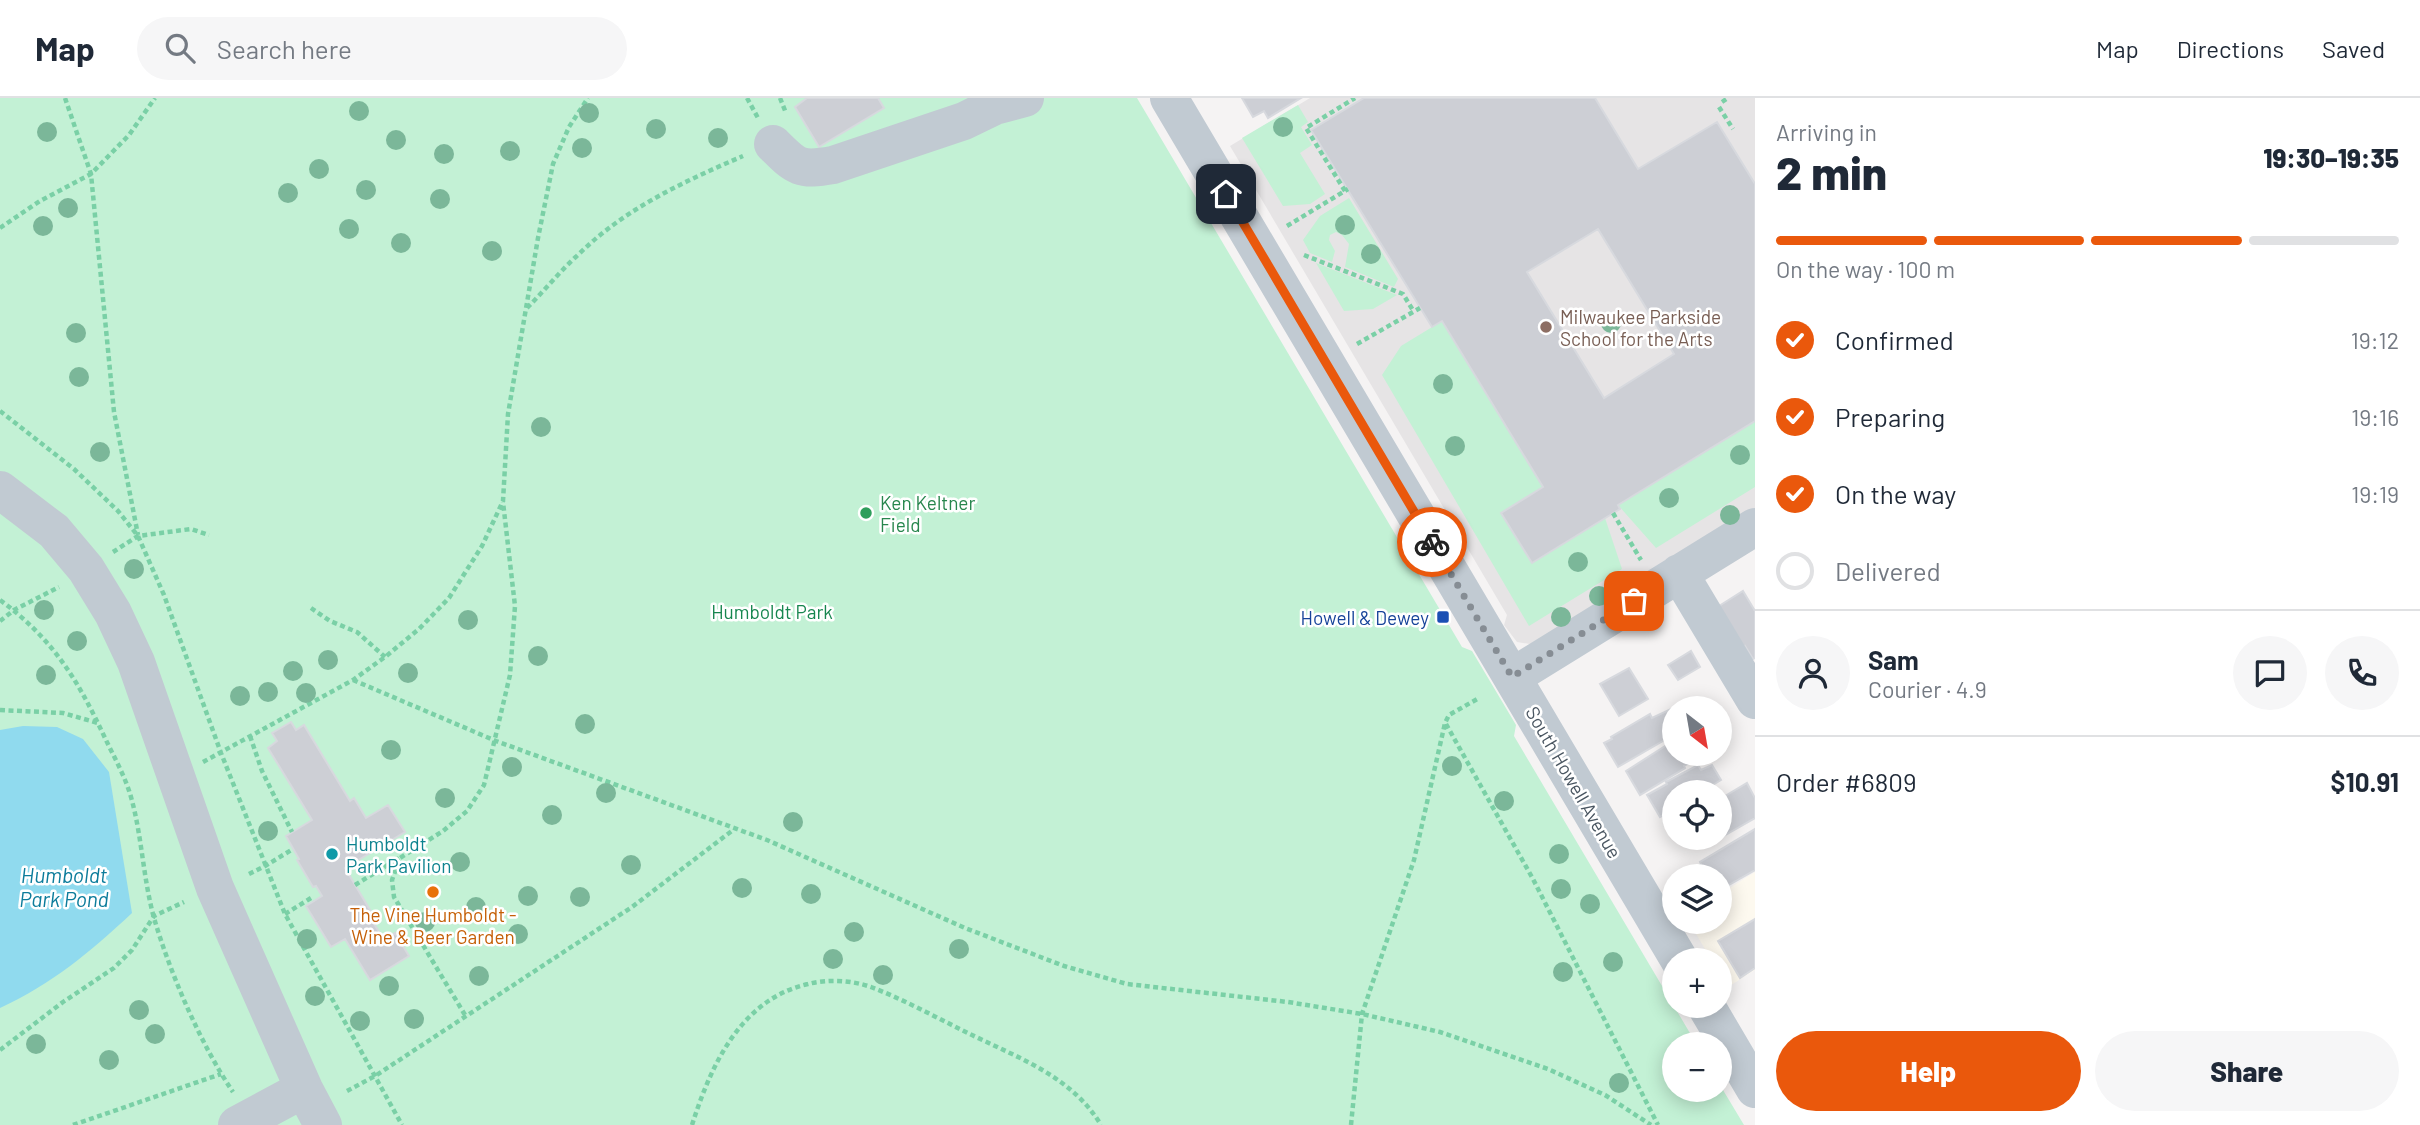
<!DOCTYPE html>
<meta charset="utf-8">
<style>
body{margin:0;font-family:Barlow,sans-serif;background:#f6f6f7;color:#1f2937;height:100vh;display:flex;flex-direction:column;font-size:26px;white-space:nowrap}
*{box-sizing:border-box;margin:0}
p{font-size:23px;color:#747a83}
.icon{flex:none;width:38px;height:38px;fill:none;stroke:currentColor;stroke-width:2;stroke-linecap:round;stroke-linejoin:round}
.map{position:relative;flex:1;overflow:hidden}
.sheet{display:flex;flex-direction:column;background:#fff;width:665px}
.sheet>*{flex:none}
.needle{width:46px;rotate:149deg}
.tools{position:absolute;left:1662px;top:598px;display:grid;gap:14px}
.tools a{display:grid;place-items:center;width:70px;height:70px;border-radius:50%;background:#fff;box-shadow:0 4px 18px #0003;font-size:35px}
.pin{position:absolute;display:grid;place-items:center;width:60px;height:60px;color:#fff;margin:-30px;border-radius:14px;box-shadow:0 4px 10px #0006}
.courier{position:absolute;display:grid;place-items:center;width:70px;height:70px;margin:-35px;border:5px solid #ea580c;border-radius:50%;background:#fff;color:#222;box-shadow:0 2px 9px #0007}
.overview em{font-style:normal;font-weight:800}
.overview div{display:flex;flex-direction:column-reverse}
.overview{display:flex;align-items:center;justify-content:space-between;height:119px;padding:0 21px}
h1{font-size:46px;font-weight:800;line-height:52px}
.bar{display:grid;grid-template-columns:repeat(4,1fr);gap:10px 7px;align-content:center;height:84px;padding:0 21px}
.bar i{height:9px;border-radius:5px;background:#e0e1e3}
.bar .selected{background:#ea580c}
.bar p{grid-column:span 4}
.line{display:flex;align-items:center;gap:18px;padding:0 21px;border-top:2px solid #e0e1e3}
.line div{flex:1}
.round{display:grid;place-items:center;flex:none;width:74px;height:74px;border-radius:37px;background:#f6f6f7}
ol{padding:0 21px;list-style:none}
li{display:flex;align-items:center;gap:21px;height:77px}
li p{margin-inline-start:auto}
li .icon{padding:7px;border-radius:50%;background:#ea580c;color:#fff;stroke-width:4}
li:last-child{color:#747a83}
li i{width:38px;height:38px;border:4px solid #e0e1e3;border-radius:50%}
.button{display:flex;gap:14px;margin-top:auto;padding:14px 21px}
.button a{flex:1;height:80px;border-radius:42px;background:#ea580c;color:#fff;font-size:28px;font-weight:800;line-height:80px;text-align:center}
.button a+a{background:#f6f6f7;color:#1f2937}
header{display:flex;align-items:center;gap:42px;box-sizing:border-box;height:98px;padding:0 35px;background:#fff;border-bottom:2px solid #e0e1e3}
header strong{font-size:33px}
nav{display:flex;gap:38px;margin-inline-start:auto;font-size:24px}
.search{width:490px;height:63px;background:#f6f6f7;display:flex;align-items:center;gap:18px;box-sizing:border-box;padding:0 24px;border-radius:38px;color:#747a83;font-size:26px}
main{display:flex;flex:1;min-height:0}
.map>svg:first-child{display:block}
</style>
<header>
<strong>Map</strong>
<div class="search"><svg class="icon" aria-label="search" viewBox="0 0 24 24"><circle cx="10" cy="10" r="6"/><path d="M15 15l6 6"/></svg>Search here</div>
<nav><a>Map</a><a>Directions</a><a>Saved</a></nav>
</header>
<main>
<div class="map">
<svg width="1755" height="1027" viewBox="0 0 1755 1027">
<rect width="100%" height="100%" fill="#f5f3f3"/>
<path fill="#fdf9ef" d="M1755,774V872L1728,889L1720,876V863H1712L1689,824H1720V796Z"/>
<path fill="#e6e4e5" d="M1310,0H1755V410L1530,546L1517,544L1504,527L1507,517L1230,48Z"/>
<path fill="#c3f1d5" d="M0,0H1137L1462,549L1472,553L1516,627L1514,638L1697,947H1675V992H1720V987L1744,1027H0Z
M1298,7L1308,24L1301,29L1312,47L1300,55L1325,96L1310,106L1283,108L1242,40Z
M1349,100L1398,181L1394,189L1345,169L1349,146L1342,137L1336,134L1330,137L1329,142L1335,153L1332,164L1310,155L1303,142L1320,118Z
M1316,165L1397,197L1373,211L1344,213Z
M1442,223L1543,389L1501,415L1531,464L1605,420L1622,471L1529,528L1382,277L1401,248Z
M1755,323V389L1656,450L1618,407Z"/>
<path fill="#90daee" d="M23,628L57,629L83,641L109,674L132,815C89,855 53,885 0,910V632Z"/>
<path fill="#cdcfd5" stroke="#d7d9de" stroke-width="2" fill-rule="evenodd" d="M807,0H878L884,10L819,49L795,9Z
M1242,0H1301L1268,20L1264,13L1253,19Z
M1364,0H1595L1638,71L1717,24L1755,86V323L1618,407L1620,411L1532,465L1501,415L1543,389L1442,223L1432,229L1311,32ZM1598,131L1674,256L1604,300L1527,174Z
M1743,493L1755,513V560L1753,561L1745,548L1742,550L1719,508Z
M1691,553L1700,569L1678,582L1668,567Z
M1629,570L1648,601L1619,618L1600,586Z
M1671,611L1675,617V636L1618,669L1604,645L1612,641L1611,639L1650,616L1652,620Z
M291,624L296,632L304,627L350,703L354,700L366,720L388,707L405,734L345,770L376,822L373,824L384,842L395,835L409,858L370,882L345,841L331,849L306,808L322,798L316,788L313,789L297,762L299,761L286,738L312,722L268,650L277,643L272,635Z
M1670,645L1671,647L1675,645V656H1686L1691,664L1684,668L1685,670L1640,697L1626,673Z
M1698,667L1701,672L1712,667L1721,682L1703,693L1704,695H1675V710L1660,719L1647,697L1667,686L1666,684Z
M1747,685L1755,700V720L1720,740V701Z
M1755,731V772L1720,792V779H1696L1695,773L1701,766L1700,764Z
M1755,821V870L1740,880L1718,843Z"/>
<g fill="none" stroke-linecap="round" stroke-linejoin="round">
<path stroke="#7ad0a6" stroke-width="4.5" stroke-dasharray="5 3.5" stroke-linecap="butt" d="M65,0L91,76L114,314L138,437
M747,0L758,20
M780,0L786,15
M1722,4L1728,0
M1719,9L1733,31
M1345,93L1306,30L1355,0
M1287,128L1348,91
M0,130L40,103L91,76L129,37L155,0
M1304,157L1403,196L1414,214
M527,210C545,192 561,172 580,155C626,110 685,83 743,58
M1357,246L1420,210
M0,313L74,371L118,413L138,438L164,497L221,655L285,816L402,1027
M1613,415L1641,462
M113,454L138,438L191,431L209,437
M0,502C53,541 78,582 105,640C114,659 125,678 131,699C142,738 143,780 154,820C170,875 201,947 233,994
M311,510L330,523L357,534L385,559
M0,523L14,512L59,489
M353,582L496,643L767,742L965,830L1064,868L1127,886L1288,904L1362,916L1440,934L1548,971L1605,997L1651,1027
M0,612L63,615L98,625
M1446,626L1533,781L1658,1027
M250,638L262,673L292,734
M203,664L353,582L385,559L419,531L449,500L482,448L503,403L508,316L538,140L553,66L569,29L588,0
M249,776L265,768L293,751
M355,787L399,760
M285,816L311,800L313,803
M465,917L394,799L392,782L400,760L443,733L467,713L484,687L510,577L515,508L503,404
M0,952L63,904L114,870L132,852L154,818L184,804
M347,993L375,978L632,809L733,732
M73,1027L221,976
M692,1027C711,967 741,901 808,886C828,881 851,882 871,889C905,902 939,921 972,937C1021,961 1072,979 1101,1027
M1351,1027L1362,916L1414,762L1445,625L1449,617L1479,600"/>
<path stroke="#c1cad2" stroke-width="38" d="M1169,0L1680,863
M773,46C796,69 799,73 833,67L964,23L995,8L1025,0
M0,392L54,433L86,471L113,515L136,564L215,790L304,991L323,1027
M1679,475L1755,602
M1512,579L1755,429
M1706,908L1755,991
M237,1027L304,991"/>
</g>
<g fill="#7bb799">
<circle cx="359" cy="13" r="10"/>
<circle cx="589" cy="15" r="10"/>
<circle cx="1283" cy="29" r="10"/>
<circle cx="656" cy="31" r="10"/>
<circle cx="47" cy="34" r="10"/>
<circle cx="718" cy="40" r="10"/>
<circle cx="396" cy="42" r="10"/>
<circle cx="582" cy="50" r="10"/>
<circle cx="510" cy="53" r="10"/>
<circle cx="444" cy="56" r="10"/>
<circle cx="319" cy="71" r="10"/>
<circle cx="366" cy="92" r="10"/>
<circle cx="288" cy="95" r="10"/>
<circle cx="440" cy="101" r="10"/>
<circle cx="68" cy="110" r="10"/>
<circle cx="1345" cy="127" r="10"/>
<circle cx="43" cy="128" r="10"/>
<circle cx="349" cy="131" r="10"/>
<circle cx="401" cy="145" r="10"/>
<circle cx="492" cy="153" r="10"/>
<circle cx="1371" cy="156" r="10"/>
<circle cx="1611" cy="225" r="10"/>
<circle cx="76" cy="235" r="10"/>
<circle cx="79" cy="279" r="10"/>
<circle cx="1443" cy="286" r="10"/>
<circle cx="541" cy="329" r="10"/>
<circle cx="1455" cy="348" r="10"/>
<circle cx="100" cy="354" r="10"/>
<circle cx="1740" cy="357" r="10"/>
<circle cx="1669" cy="400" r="10"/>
<circle cx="1730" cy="417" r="10"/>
<circle cx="1578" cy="464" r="10"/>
<circle cx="134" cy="471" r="10"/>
<circle cx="1599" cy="498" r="10"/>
<circle cx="44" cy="512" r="10"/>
<circle cx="1561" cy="519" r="10"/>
<circle cx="468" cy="522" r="10"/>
<circle cx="77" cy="543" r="10"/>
<circle cx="538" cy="558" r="10"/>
<circle cx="328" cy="562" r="10"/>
<circle cx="293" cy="573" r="10"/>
<circle cx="408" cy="575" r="10"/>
<circle cx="46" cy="577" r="10"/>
<circle cx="268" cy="594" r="10"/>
<circle cx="306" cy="595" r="10"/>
<circle cx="240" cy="598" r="10"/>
<circle cx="585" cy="626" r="10"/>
<circle cx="391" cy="652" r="10"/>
<circle cx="1452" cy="668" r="10"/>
<circle cx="512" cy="669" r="10"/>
<circle cx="606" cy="695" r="10"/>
<circle cx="445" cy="700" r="10"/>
<circle cx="1504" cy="703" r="10"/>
<circle cx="552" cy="717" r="10"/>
<circle cx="793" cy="724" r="10"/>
<circle cx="268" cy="733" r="10"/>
<circle cx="1559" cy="756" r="10"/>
<circle cx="460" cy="764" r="10"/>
<circle cx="631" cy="767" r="10"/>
<circle cx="742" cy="790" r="10"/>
<circle cx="1561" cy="791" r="10"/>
<circle cx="811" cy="796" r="10"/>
<circle cx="528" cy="798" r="10"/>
<circle cx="580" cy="799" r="10"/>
<circle cx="1590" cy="806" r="10"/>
<circle cx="476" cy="809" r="10"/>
<circle cx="425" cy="824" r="10"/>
<circle cx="854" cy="834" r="10"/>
<circle cx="518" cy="836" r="10"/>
<circle cx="307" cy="841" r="10"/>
<circle cx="959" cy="851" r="10"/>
<circle cx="833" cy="861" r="10"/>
<circle cx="1613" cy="864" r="10"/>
<circle cx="1563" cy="874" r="10"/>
<circle cx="883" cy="877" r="10"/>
<circle cx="479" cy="878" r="10"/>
<circle cx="389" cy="888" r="10"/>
<circle cx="315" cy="898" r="10"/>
<circle cx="139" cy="912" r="10"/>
<circle cx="414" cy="921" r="10"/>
<circle cx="360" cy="923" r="10"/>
<circle cx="155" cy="936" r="10"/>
<circle cx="36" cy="946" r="10"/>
<circle cx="109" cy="962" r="10"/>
<circle cx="1619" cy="985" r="10"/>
</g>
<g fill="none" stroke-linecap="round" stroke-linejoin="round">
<path stroke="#868d94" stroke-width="7" stroke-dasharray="0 12.6" d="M1432,444L1512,579L1634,503"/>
<path stroke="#ea580c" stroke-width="9" d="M1226,96L1432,444"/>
</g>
<circle fill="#8d6e63" stroke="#fff" stroke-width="2.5" cx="1546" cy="229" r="7"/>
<circle fill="#2e9e5b" stroke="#fff" stroke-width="2.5" cx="866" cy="415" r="7"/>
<rect fill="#1a4fb4" stroke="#fff" stroke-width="2.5" x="1436" y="512" width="14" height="14" rx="3.5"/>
<circle fill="#0f9aa8" stroke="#fff" stroke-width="2.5" cx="332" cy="756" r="7"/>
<circle fill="#e8710a" stroke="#fff" stroke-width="2.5" cx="433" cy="794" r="7"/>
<g text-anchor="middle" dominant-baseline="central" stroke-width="5" stroke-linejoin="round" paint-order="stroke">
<g font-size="19" fill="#785e54" stroke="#fff" text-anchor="start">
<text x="1560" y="218">Milwaukee Parkside<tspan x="1560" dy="22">School for the Arts</tspan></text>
</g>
<g font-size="19" fill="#27864d" stroke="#fff" text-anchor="start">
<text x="880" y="404">Ken Keltner<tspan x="880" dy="22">Field</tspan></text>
</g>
<g font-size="19" fill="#17864f" stroke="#fff">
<text x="772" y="513">Humboldt Park</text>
</g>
<g font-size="19" fill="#164399" stroke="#fff" text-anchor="end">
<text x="1429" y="519">Howell &amp; Dewey</text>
</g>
<g font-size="19" fill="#4a5661" stroke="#fff">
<text transform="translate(1574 684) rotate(60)">South Howell Avenue</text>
</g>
<g font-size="19" fill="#0d838f" stroke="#fff" text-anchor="start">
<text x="346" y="745">Humboldt<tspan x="346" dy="22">Park Pavilion</tspan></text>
</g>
<g font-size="19" fill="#c56008" stroke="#fff">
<text x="433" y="816">The Vine Humboldt -<tspan x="433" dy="22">Wine &amp; Beer Garden</tspan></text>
</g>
<g font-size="21" font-style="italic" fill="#0c7c9b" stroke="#fff">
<text x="64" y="776">Humboldt<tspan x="64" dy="24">Park Pond</tspan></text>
</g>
</g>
</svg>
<div class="tools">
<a><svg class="needle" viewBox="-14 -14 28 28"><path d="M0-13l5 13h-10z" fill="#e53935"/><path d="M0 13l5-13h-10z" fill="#747a83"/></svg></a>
<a><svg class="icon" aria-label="locate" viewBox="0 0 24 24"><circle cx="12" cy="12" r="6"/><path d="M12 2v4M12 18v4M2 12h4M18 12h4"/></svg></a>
<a><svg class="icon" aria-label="layers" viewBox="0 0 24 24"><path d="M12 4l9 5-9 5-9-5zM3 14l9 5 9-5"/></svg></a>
<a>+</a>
<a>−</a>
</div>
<div class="pin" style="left:1634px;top:503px;background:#ea580c"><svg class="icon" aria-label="bag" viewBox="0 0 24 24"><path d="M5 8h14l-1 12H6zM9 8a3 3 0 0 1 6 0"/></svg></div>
<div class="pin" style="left:1226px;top:96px;background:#1f2937"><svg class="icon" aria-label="home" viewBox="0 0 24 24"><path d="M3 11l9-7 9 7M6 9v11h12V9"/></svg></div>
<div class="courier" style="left:1432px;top:444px"><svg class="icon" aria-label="bike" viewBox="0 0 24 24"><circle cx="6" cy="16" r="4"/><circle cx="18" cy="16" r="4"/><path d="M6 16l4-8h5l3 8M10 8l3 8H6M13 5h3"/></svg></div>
</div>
<section class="sheet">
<div class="overview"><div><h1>2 min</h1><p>Arriving in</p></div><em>19:30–19:35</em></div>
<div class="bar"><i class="selected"></i><i class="selected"></i><i class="selected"></i><i></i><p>On the way · 100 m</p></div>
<ol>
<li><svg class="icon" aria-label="check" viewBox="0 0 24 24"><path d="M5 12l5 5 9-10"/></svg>Confirmed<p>19:12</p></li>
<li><svg class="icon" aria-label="check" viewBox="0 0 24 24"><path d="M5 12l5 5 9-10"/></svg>Preparing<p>19:16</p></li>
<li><svg class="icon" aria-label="check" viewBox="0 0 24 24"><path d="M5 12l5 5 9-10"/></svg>On the way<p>19:19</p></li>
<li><i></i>Delivered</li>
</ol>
<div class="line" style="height:126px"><a class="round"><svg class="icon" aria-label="person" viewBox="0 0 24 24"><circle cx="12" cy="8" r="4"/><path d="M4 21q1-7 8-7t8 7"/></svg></a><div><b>Sam</b><p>Courier · 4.9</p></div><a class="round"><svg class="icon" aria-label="chat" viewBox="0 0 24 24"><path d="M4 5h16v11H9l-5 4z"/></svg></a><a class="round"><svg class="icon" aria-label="phone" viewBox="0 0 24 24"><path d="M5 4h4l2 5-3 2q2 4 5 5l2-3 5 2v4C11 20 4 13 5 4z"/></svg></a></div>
<div class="line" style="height:91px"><div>Order #6809</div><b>$10.91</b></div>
<div class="button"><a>Help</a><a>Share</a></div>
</section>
</main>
